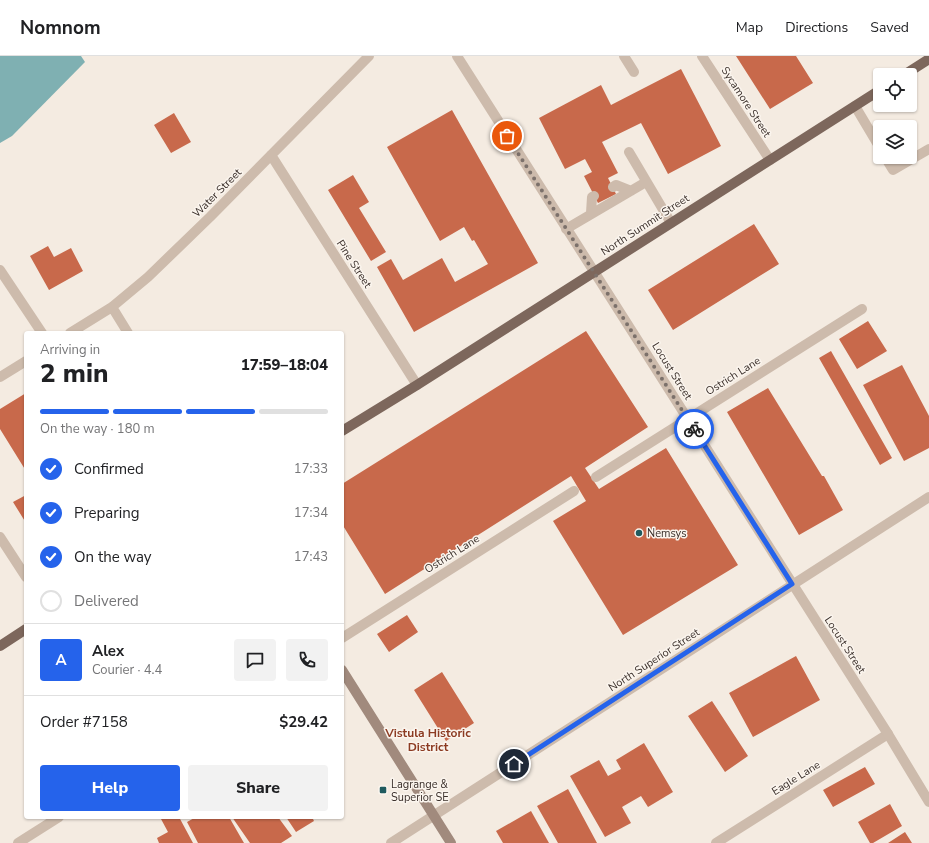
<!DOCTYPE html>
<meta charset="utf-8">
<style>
body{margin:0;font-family:"Nunito Sans",sans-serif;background:#f2f2f2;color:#202124;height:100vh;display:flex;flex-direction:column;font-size:15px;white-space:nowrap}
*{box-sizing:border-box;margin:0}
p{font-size:13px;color:#757577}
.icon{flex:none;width:22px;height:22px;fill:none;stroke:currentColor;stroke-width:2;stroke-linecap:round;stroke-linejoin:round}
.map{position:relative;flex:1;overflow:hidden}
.panel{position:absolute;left:24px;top:275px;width:320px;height:488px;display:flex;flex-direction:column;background:#fff;border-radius:4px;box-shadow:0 1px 3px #0004}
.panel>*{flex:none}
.controls{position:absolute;left:873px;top:12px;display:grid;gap:8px}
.controls a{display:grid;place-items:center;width:44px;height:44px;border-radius:4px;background:#fff;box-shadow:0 1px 3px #0004;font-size:20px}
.pin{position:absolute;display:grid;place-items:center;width:34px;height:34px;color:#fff;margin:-17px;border:2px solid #fff;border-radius:50%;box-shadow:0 1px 4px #0007}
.courier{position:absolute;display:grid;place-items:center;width:40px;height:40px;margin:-20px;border:3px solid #2563eb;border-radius:50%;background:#fff;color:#222;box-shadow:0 1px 5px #0007}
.summary em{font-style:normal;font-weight:800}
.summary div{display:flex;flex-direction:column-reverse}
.summary{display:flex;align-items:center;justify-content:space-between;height:68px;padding:0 16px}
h1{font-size:26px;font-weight:800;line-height:30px}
.bar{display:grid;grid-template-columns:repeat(4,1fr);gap:6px 4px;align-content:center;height:48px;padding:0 16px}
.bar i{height:5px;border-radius:3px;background:#e0e0e0}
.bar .selected{background:#2563eb}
.bar p{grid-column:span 4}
.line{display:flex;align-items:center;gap:10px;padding:0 16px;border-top:1px solid #e0e0e0}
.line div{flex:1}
.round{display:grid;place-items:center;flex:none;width:42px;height:42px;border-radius:4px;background:#f2f2f2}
ol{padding:0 16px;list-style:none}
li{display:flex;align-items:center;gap:12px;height:44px}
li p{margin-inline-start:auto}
li .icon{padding:4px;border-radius:50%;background:#2563eb;color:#fff;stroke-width:4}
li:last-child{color:#757577}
li i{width:22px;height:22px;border:2px solid #e0e0e0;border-radius:50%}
.action{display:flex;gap:8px;margin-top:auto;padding:8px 16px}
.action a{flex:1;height:46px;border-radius:4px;background:#2563eb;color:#fff;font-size:16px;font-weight:800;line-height:46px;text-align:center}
.action a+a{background:#f2f2f2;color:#202124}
header{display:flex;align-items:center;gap:24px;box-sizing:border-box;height:56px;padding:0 20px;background:#fff;border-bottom:1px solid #e0e0e0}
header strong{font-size:19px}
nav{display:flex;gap:22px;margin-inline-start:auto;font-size:14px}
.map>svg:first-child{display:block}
</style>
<header>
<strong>Nomnom</strong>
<nav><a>Map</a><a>Directions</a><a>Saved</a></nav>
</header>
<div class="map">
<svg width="929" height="787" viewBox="0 0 929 787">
<rect width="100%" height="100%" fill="#f4ebe1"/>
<path fill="#7fb0b2" d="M0,0H81L85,6L12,80L0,87Z"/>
<path fill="#c8694b" d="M736,0H796L813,27L770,53Z
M681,13L721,90L668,118L641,67L602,86L618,117L608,122L616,138L598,147L584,120L592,116L585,103L565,113L539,62L601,29L611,49Z
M452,54L538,207L414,276L377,211L391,203L403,224L442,202L455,226L488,208L474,184L472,185L464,171L440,185L387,91Z
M174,57L191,86L171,97L154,69Z
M353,119L369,146L359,152L386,196L371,205L328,134Z
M754,168L779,208L673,274L648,234Z
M48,190L54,201L71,192L83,215L49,234L30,200Z
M868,265L887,295L857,313L839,283Z
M586,275L648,371L585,412L599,433L666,392L738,509L623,579L553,465L586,445L571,420L385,538L342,468V428Z
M831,295L892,402L880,409L819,302Z
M902,309L929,360V392L904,405L863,329Z
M768,332L822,420H824L843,454L799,479L727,356Z
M26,337V415L0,373V353Z
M26,439V467L13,446Z
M407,559L418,576L389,596L377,578Z
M796,600L820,644L753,681L729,637Z
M442,616L474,667L446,685L414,634Z
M712,645L748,700L725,716L688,660Z
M644,687L673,736L648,751L641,740L622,751L631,767L605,781L570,720L599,704L608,720L621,713L616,704Z
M865,711L875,728L833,751L823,734Z
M568,733L597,787H558L537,750Z
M890,748L902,770L873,787H870L858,766Z
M531,755L549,787H503L496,775Z
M164,761H179L193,787H159L157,782L168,776L161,763Z
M196,761H229L244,787H198L187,766Z
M232,761H278L292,780L281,787H250Z
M286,761H312L314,765L296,776Z
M905,776L912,787H888Z"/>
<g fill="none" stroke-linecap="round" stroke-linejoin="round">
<path stroke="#cdbbac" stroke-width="10" d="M624,0L634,16
M855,50L880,92
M629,96L671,167
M885,101L893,114L929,93
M613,131L616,129L631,135
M591,157L592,141L594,140
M566,173L646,126
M0,214L42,277
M596,421L862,253
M342,582L574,435
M18,787L59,761
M716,787L888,678"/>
<path stroke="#cdbbac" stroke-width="10" d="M457,0L888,678L929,746
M702,0L770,104
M271,99L417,329
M112,251L128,277
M70,277L112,251L148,221L210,161L369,0
M0,321L26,305
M0,481L26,521
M391,787L929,441"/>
<path stroke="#a18a7d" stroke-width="10" d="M342,614L451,787"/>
<path stroke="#7d675c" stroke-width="10" d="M904,19L929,3
M342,375L417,329L880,34
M0,590L26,573"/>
</g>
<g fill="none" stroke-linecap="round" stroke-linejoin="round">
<path stroke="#7c716b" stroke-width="4" stroke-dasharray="0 7.2" d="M507,80L694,373"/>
<path stroke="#2563eb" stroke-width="5" d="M514,708L792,528L694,373"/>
</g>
<g fill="#1f5a5e" stroke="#fbf5ee" stroke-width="1.5">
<circle cx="639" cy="477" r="4"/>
<rect x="379" y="730" width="8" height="8" rx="2"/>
</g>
<g text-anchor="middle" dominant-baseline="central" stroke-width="3" stroke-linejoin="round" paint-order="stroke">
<g font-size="11" fill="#3b302b" stroke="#fbf5ee">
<text transform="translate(746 46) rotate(57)">Sycamore Street</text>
<text transform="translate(217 137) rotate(-45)">Water Street</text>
<text transform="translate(645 169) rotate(-33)">North Summit Street</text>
<text transform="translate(354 208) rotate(57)">Pine Street</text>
<text transform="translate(672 315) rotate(58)">Locust Street</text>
<text transform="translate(733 320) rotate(-32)">Ostrich Lane</text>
<text transform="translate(452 498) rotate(-32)">Ostrich Lane</text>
<text transform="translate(845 589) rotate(57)">Locust Street</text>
<text transform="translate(654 604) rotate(-33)">North Superior Street</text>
<text transform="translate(796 722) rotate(-32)">Eagle Lane</text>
</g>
<g font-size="11" fill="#3b302b" stroke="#fbf5ee" text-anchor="start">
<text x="647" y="477">Nemsys</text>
<text x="391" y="728">Lagrange &amp;<tspan x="391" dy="13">Superior SE</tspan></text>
</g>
<g font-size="12" font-weight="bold" fill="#8c3b22" stroke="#fbf5ee">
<text x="428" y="677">Vistula Historic<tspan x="428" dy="14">District</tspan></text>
</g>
</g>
</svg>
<div class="controls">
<a><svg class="icon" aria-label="locate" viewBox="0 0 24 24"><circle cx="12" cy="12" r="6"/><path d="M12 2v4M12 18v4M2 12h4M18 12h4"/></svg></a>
<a><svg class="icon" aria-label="layers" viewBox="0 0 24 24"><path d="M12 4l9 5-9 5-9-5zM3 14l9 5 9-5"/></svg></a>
</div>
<div class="pin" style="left:507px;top:80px;background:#ea580c"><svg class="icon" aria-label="bag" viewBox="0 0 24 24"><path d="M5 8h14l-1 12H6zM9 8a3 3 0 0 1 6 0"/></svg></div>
<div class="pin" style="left:514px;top:708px;background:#1f2937"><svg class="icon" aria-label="home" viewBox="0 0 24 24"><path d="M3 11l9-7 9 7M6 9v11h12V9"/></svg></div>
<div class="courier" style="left:694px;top:373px"><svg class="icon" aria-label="bike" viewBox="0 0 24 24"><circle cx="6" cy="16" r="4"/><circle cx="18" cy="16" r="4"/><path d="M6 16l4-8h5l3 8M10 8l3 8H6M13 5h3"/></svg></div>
<section class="panel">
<div class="summary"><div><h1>2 min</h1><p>Arriving in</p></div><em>17:59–18:04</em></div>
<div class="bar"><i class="selected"></i><i class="selected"></i><i class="selected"></i><i></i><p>On the way · 180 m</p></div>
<ol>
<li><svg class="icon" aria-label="check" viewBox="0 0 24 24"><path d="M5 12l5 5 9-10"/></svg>Confirmed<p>17:33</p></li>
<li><svg class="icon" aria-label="check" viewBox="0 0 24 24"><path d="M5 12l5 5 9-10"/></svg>Preparing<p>17:34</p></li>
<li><svg class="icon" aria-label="check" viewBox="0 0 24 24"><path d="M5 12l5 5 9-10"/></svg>On the way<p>17:43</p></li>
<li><i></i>Delivered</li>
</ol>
<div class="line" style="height:72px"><b class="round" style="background:#2563eb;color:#fff">A</b><div><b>Alex</b><p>Courier · 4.4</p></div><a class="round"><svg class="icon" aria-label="chat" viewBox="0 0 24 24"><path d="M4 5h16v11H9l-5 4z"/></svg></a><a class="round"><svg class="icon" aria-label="phone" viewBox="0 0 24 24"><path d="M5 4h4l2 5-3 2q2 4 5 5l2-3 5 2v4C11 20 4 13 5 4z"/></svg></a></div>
<div class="line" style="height:52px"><div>Order #7158</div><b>$29.42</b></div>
<div class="action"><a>Help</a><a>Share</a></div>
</section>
</div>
